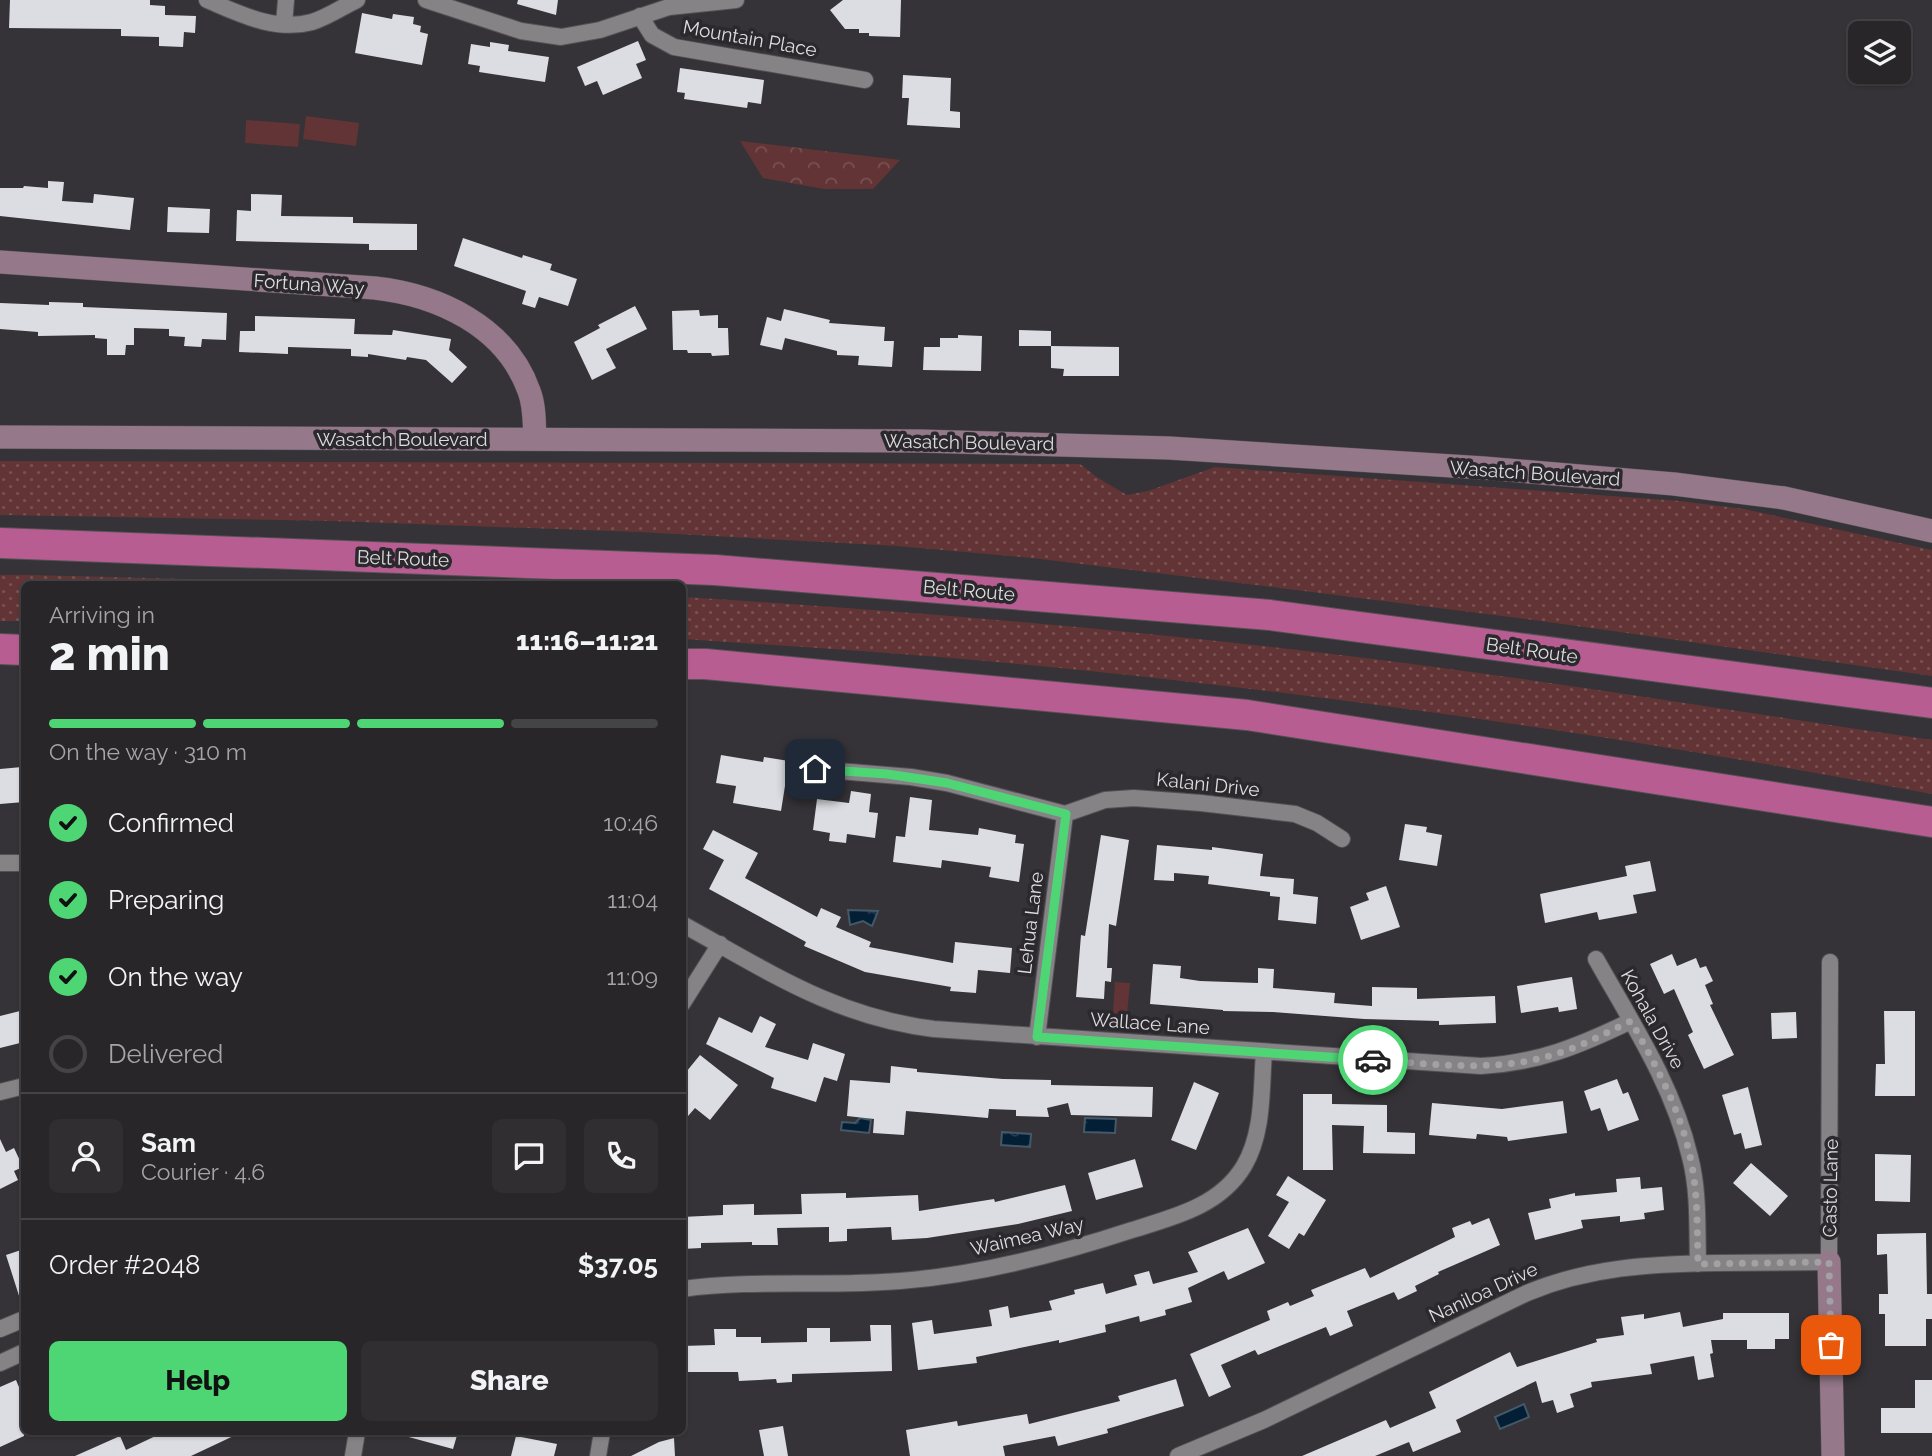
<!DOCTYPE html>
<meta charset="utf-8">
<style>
body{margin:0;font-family:Raleway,sans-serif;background:#302e31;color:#f1f3f6;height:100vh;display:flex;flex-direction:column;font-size:26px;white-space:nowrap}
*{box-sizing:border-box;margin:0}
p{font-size:23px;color:#a5a5a8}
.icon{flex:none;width:38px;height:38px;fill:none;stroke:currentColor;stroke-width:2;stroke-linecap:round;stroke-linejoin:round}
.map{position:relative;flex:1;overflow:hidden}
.side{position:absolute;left:21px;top:581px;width:665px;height:854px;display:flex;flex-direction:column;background:#282629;border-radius:10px;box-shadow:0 2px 5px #0004,0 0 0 2px #444346}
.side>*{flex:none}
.buttons{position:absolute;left:1848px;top:21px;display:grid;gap:14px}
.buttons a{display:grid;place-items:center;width:63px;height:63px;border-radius:10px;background:#282629;box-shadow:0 2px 5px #0004,0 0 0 2px #444346;font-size:35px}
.pin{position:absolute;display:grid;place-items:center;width:60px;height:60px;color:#fff;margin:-30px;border-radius:14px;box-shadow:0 4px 10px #0006}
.courier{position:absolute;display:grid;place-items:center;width:70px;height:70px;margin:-35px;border:5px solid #4ed675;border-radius:50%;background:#fff;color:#222;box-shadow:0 2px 9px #0007}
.headline em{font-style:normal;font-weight:800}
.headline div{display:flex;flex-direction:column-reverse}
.headline{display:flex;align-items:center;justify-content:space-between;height:119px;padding:0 28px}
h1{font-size:46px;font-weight:800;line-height:52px}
.bar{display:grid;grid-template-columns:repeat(4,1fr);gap:10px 7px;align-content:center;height:84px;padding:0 28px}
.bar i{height:9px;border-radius:5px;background:#444346}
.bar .selected{background:#4ed675}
.bar p{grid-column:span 4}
.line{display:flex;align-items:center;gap:18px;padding:0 28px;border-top:2px solid #444346}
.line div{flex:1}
.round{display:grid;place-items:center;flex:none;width:74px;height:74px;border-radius:10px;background:#302e31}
ol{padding:0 28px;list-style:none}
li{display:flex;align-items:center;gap:21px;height:77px}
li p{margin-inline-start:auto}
li .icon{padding:7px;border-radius:50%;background:#4ed675;color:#111;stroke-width:4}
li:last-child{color:#a5a5a8}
li i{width:38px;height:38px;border:4px solid #444346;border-radius:50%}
.button{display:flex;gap:14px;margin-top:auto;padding:14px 28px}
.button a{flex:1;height:80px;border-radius:10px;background:#4ed675;color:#111;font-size:28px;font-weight:800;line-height:80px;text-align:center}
.button a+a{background:#302e31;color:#f1f3f6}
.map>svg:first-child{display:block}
</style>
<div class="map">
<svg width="1932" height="1456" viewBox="0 0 1932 1456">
<defs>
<pattern id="grass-dots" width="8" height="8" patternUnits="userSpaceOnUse" patternTransform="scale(1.75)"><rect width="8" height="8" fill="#623435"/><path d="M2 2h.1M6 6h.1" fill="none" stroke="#785152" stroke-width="1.8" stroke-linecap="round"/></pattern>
<pattern id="forest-crowns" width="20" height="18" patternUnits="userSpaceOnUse" patternTransform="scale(1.75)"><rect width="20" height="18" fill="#623435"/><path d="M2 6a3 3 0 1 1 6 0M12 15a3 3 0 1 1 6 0" fill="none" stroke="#785152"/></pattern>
<pattern id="water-ripples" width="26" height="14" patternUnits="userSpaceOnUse" patternTransform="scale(1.75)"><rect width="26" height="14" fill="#031f36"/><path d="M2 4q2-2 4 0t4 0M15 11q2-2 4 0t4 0" fill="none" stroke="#273f53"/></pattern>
</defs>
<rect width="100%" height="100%" fill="#353337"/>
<path fill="url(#grass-dots)" d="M0,461L1080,464L1098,478L1127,495L1148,491L1215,467L1680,501L1744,509L1932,550V676L1541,621L1264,586L1032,558L897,546L638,532L333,521L0,515Z
M0,575H32L381,584H24V621H0Z
M683,597C941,613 1200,635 1457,670C1615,691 1773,717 1932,740V794C1619,735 1303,690 986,661C885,652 783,646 683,639Z"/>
<path fill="url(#forest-crowns)" d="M740,141L900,160L873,189H824L763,178Z"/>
<path fill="#623435" d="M306,116L359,123L356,146L303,139Z
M246,120L300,124L298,147L245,143Z
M1115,982L1130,983L1127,1015L1113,1013Z"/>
<path fill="url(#water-ripples)" stroke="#445868" stroke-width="2" d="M848,910L878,911L872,926L863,921L850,925Z
M860,1118L871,1120L869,1133L841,1130L842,1122L855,1123Z
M1085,1118L1116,1119L1115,1133L1084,1132Z
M1002,1132L1031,1134L1030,1147L1001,1145Z
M1524,1404L1529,1417L1500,1429L1495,1417Z"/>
<path fill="#dcdde2" d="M10,0H150V5L165,6V15L196,16L195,33L184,32L183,47L159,46V37L121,36V29L9,28Z
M518,0H558L556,15L517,4Z
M843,0H901L900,37L869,36V33H859V29H845L830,10Z
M362,13L392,19L393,14L414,17L413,24L421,26L420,32L428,34L422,65L355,53Z
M638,41L646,60L636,64L642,78L603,95L597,81L585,86L577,67Z
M490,42L509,45L508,51L549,57L545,82L479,72L480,66L468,64L471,44L490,47Z
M680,68L764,80L761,104L748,102L747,108L684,99L685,93L677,92Z
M903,75L951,78L950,111L960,112V128L907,125L909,98H902Z
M48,181L64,182L62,201L93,203L94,194L134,198L130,230L0,216V188H23L24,186L48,188Z
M251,194L282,195L281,216L353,217V223L417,224V250H369V244L236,241L237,210L251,211Z
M168,207L210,209L209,233L167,232Z
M463,238L522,258L523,255L552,264L550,270L577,279L568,306L539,297L535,308L522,304L526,291L454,266Z
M49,302L83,303V307L227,313L226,340L202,339L201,347L184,346L185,337L169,336V329L134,328V345H126L125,355H107V339L95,338V335L38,336V332L0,329V303L49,305Z
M635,306L647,329L606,349L616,368L592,380L574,342L600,328L598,325Z
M784,309L830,320L829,323L885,327L884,341H894L892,367L858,365L859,356L837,355V351L785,338L782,350L760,345L767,317L781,321Z
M699,310L700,316L718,315V328H728L729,355L712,356L711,353H688L687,350H673L672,311Z
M255,316L355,319L354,334L392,335L393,330L451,339L449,350L467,367L452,383L426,360L407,357L406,360L368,354V357L351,356V349L288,347V354L239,352L240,331H255Z
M1019,330L1051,331V346L1119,347V376H1063L1064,369L1051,368V346H1019Z
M958,335L982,336L981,371L923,370L924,347H940V338H958Z
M721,755L763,762L764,757L789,761L781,811L733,803L736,786L716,783Z
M22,767L24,802L0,804V769Z
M851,791L871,794L869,812L878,813L875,838L847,834L846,843L829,841L830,833L813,830L817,799L849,803Z
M910,797L932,800L929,830L978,835L979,828L1016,835L1015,843L1024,844L1019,882L989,877L991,867L942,860L941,868L893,862L896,836L905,837Z
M1405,824L1427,827L1426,832L1442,835L1437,866L1399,860Z
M713,830L758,853L745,878L817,917L821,908L841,917L836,927L871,942L869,947L953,963L955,942L1012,948L1010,973L978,970L976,993L950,991L951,987L865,972L804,946L806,942L709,889L724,860L703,849Z
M1101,835L1129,840L1116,926L1109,924L1107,968H1112L1111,982L1105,981L1104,999L1076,997L1081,935L1085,936Z
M1157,845L1212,850V847L1263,854L1260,876L1294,879L1293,894L1318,897L1316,924L1278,920L1280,897L1270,896V892L1208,884L1209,876L1174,873V881L1154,880Z
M1650,861L1656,891L1633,895L1637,913L1599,920L1597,912L1545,923L1540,894L1627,876L1625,866Z
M1386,886L1400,927L1361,940L1350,907L1369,900L1366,893Z
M1672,954L1677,966L1696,958L1700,968L1706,966L1713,981L1705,985L1713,1004L1710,1005L1734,1055L1704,1069L1688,1035L1693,1032L1674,989L1664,994L1650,964Z
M1153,964L1181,966L1180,978L1200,981L1258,983V968L1274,969L1273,988L1335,993L1334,1003L1372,1006V987L1417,988V999L1495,996L1496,1023L1439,1025V1021L1364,1019L1273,1012L1223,1011V1010L1150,1004Z
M1572,977L1577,1009L1559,1012L1558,1007L1521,1013L1517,986Z
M24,1010V1042L0,1048V1016Z
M1884,1011H1915V1096H1875L1876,1064H1885Z
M1796,1012L1797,1038L1772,1039L1771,1013Z
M760,1016L776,1024L765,1047L808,1060L813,1043L845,1054L837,1081L824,1077L816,1102L771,1088L774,1078L706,1044L719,1017L752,1033Z
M700,1055L738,1085L710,1120L695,1108L682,1123V1077Z
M891,1066L917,1069V1072L1003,1079L1051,1080V1085L1153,1087L1152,1117L1071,1115L1068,1103L1047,1108L1049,1117L1016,1116V1110L989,1109L988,1118L906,1111L904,1135L873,1133L874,1119L847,1116L850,1080L890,1083Z
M1617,1079L1623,1094L1628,1092L1639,1120L1608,1131L1600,1108L1591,1111L1584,1091Z
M1194,1082L1219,1093L1196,1150L1171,1140Z
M1748,1087L1762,1145L1745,1149L1741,1133L1734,1135L1722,1095Z
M1303,1094H1332V1104L1387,1105V1132L1415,1133V1154L1363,1153L1364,1126L1332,1125L1333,1170H1303Z
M1563,1101L1567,1133L1508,1141L1507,1137L1477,1134L1476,1139L1429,1135L1432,1103L1502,1109Z
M0,1139L6,1152L14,1148L23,1167L14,1171L18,1180L0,1189Z
M1875,1154L1911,1155L1910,1202L1875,1201Z
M1135,1159L1143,1187L1096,1200L1088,1173Z
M1751,1163L1788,1196L1770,1216L1733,1183Z
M1288,1176L1326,1200L1304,1236L1299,1233L1289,1249L1268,1236L1289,1202L1276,1195Z
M1640,1177L1641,1189L1662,1187L1664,1210L1644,1213L1645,1219L1620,1222V1216L1581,1220L1583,1228L1535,1240L1528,1213L1551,1208L1549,1199L1575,1193V1196L1617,1192L1616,1179Z
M1065,1185L1072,1211L1018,1224L927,1238L892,1240L891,1227L847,1229V1241L829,1242V1227L777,1228L778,1245H752V1242L701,1243V1248L682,1249V1217L723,1215V1205L754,1204V1215L802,1214L801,1194L846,1193V1198L918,1195L919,1211L994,1199L995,1202Z
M1489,1218L1500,1245L1438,1272L1439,1274L1415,1286L1417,1291L1398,1300L1394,1292L1347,1311L1353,1326L1330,1336L1326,1327L1258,1355L1255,1350L1221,1365L1231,1387L1209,1397L1190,1354L1270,1320L1267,1311L1288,1302L1290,1306L1314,1296L1311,1290L1365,1268L1370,1278L1455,1237L1452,1228L1470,1221L1472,1225Z
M1248,1228L1265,1263L1228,1280L1224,1271L1188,1288L1192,1302L1165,1310L1166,1315L1140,1322L1139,1316L1105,1325L1106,1332L1059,1343V1340L976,1357L977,1363L918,1370L912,1323L932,1320L934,1334L992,1326L989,1310L1008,1306L1010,1318L1052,1310L1049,1301L1075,1294L1074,1290L1103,1283L1106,1294L1137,1285L1134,1275L1149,1271L1153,1284L1198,1272L1188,1252Z
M1926,1233L1927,1294H1932V1319H1926V1346H1885V1314H1879V1294H1888L1887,1254L1877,1255V1234Z
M24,1249V1302H21L6,1255Z
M1680,1312L1683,1327L1723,1319V1313H1789V1339H1775V1349H1747V1340H1711L1713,1353L1710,1354L1714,1377L1698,1380L1694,1356L1650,1364L1652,1374L1591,1382L1592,1387L1570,1394L1574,1407L1557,1413L1553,1400L1542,1403L1536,1381L1456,1420L1461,1432L1413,1452L1409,1442L1375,1456H1302L1386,1420L1390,1428L1436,1408L1429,1392L1510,1352L1517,1367L1597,1342L1596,1339L1624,1335L1621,1317L1644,1314V1319Z
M870,1325H891L892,1371L792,1374V1382L777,1383L776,1379L739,1381L738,1372H682V1346L715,1345L714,1329H736V1337H761V1343L807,1342V1328H830V1342L871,1341Z
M1176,1379L1184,1406L1107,1429L1108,1433L1058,1446L1055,1436L1003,1446L1005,1456H910L906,1430L957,1421L958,1426L1027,1414L1029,1424L1120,1401L1118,1396Z
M16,1380L24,1399V1436L0,1447V1387Z
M1915,1380H1932V1433H1881V1408H1915Z
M783,1426L788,1456H764L759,1430Z
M164,1432H242L191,1456H75L120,1436L126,1450Z
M406,1432H458L453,1449L405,1436Z
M516,1436L557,1444L554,1456H511Z
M674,1438L675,1456H631L659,1442Z"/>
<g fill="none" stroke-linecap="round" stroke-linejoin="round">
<g stroke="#535154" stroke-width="18">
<path id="street" d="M207,0C240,14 275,32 312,22C328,17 342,7 357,0
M426,0L521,31L561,37L600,30L669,7L736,0
M640,16L652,35L674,47L865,80
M284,24L286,0
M815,769L911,777L947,783L1065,814
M1065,814L1105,800L1134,798L1201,803L1295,814L1317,823L1342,839
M0,863H24
M682,924C768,971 835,1017 934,1029L1481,1066C1538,1063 1579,1046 1631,1021
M1596,959C1632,1023 1673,1085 1690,1157C1699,1191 1697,1228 1698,1264
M682,1004L720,944
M1037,1037L1065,814
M0,1092L24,1086
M682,1289C754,1279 828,1287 900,1281C979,1275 1056,1255 1132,1230C1174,1217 1220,1206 1244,1166C1264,1132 1261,1089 1264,1052
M0,1329L24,1319
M0,1363L24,1352
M353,1456L357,1432
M598,1456L602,1432
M1178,1456L1264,1420L1527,1293C1589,1267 1651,1264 1716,1263C1754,1263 1792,1262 1829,1262L1830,962"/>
</g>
<g stroke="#535154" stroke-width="24">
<path id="secondary" d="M0,262L375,288C438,295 506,326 529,391C535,406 534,423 535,439
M0,437L920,441L1169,448L1484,468L1674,484L1784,498L1932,531
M1829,1262L1833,1456"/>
</g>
<g stroke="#535154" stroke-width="32">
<path id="highway" d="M0,543L715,570L1270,615L1932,703
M0,649L24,650
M682,664H705L1247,715L1932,822"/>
</g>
<use href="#street" stroke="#868387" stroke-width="16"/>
<use href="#secondary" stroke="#95788a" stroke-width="23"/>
<use href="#highway" stroke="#b85d92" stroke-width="30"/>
</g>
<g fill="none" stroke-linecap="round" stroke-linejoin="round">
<path stroke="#a2a1a4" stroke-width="7" stroke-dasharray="0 12.6" d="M1373,1060C1434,1064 1496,1073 1556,1054C1582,1046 1606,1033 1631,1021C1656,1066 1681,1110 1691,1161C1698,1194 1697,1229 1698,1264L1829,1262L1831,1345"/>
<path stroke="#4ed675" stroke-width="9" d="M815,769L887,774L947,783L1066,814L1037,1037L1373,1060"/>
</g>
<g text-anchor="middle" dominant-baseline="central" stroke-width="7" stroke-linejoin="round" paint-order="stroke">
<g font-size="19" fill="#dddcde" stroke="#2b292d">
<text transform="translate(750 38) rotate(10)">Mountain Place</text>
<text transform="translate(309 284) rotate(4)">Fortuna Way</text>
<text x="402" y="439">Wasatch Boulevard</text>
<text transform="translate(969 442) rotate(1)">Wasatch Boulevard</text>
<text transform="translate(1535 473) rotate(4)">Wasatch Boulevard</text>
<text transform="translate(403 558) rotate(2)">Belt Route</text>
<text transform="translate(969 590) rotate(5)">Belt Route</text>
<text transform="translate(1532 650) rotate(8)">Belt Route</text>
<text transform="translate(1208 784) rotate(6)">Kalani Drive</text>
<text transform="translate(1030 923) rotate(-83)">Lehua Lane</text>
<text transform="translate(1653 1019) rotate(61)">Kohala Drive</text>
<text transform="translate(1150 1023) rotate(4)">Wallace Lane</text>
<text transform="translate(1830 1188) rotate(-89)">Casto Lane</text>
<text transform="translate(1027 1236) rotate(-13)">Waimea Way</text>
<text transform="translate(1483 1292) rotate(-25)">Naniloa Drive</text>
</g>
</g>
</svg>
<div class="buttons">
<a><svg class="icon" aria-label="layers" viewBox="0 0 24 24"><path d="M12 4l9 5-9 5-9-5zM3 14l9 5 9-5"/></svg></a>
</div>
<div class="pin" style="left:1831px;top:1345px;background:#ea580c"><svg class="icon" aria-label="bag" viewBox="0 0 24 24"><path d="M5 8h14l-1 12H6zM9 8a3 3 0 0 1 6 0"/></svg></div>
<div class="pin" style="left:815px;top:769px;background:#1f2937"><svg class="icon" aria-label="home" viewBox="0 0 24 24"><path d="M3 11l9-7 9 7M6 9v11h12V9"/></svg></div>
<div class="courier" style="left:1373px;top:1060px"><svg class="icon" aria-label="car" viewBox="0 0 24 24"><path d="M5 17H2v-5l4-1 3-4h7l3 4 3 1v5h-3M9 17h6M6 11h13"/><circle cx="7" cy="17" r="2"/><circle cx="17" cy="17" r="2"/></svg></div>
<section class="side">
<div class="headline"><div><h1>2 min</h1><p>Arriving in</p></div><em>11:16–11:21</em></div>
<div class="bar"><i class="selected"></i><i class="selected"></i><i class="selected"></i><i></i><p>On the way · 310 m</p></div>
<ol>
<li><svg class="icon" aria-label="check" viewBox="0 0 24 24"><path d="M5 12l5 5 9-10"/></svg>Confirmed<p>10:46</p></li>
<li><svg class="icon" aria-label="check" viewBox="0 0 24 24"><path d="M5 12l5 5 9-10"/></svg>Preparing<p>11:04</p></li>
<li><svg class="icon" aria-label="check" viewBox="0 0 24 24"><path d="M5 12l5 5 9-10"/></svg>On the way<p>11:09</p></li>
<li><i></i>Delivered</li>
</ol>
<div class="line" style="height:126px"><a class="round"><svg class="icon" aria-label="person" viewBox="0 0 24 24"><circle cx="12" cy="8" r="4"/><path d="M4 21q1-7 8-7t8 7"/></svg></a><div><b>Sam</b><p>Courier · 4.6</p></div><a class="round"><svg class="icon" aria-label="chat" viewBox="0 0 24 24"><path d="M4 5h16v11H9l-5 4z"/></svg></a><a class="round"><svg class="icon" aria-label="phone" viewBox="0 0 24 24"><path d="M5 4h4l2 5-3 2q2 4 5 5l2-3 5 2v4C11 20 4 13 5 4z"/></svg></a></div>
<div class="line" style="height:91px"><div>Order #2048</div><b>$37.05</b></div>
<div class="button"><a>Help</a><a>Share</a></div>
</section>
</div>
